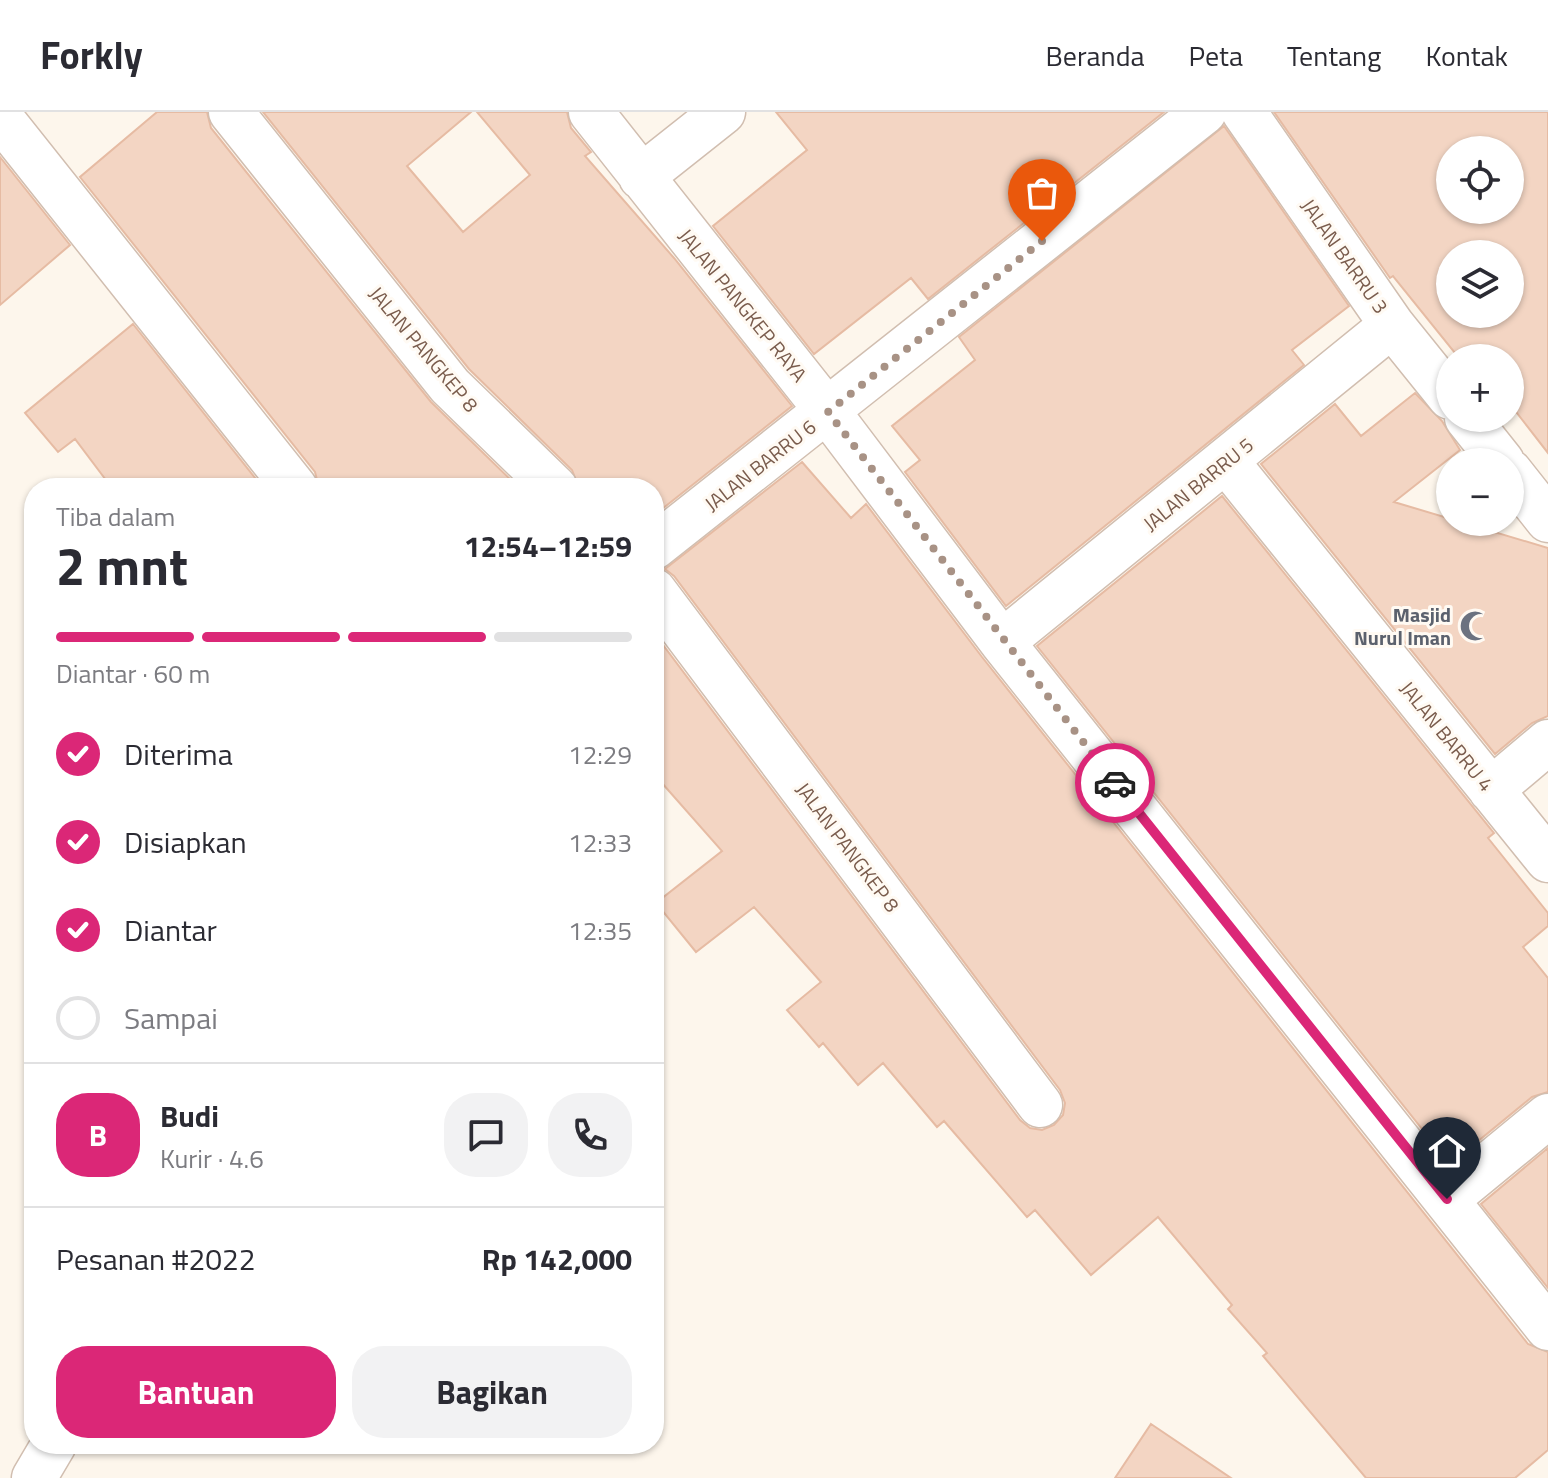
<!DOCTYPE html>
<html lang="id">
<meta charset="utf-8">
<style>
body{margin:0;font-family:"Titillium Web",sans-serif;background:#f2f2f3;color:#2b2b33;height:100vh;display:flex;flex-direction:column;font-size:30px;white-space:nowrap}
*{box-sizing:border-box;margin:0}
p{font-size:26px;color:#7c7c81}
.icon{flex:none;width:44px;height:44px;fill:none;stroke:currentColor;stroke-width:2;stroke-linecap:round;stroke-linejoin:round}
.map{position:relative;flex:1;overflow:hidden}
.details{position:absolute;left:24px;top:366px;width:640px;height:976px;display:flex;flex-direction:column;background:#fff;border-radius:32px;box-shadow:0 2px 6px #0004}
.details>*{flex:none}
.controls{position:absolute;left:1436px;top:24px;display:grid;gap:16px}
.controls a{display:grid;place-items:center;width:88px;height:88px;border-radius:50%;background:#fff;box-shadow:0 2px 6px #0004;font-size:40px}
.pin{position:absolute;display:grid;place-items:center;width:68px;height:68px;color:#fff;margin:-82px -34px;border-radius:50% 50% 50% 0;rotate:-45deg;box-shadow:0 0 8px #0007}
.pin .icon{rotate:45deg}
.courier{position:absolute;display:grid;place-items:center;width:80px;height:80px;margin:-40px;border:6px solid #db2777;border-radius:50%;background:#fff;color:#222;box-shadow:0 2px 10px #0007}
.summary em{font-style:normal;font-weight:700}
.summary div{display:flex;flex-direction:column-reverse}
.summary{display:flex;align-items:center;justify-content:space-between;height:136px;padding:0 32px}
h1{font-size:52px;font-weight:700;line-height:60px}
.bar{display:grid;grid-template-columns:repeat(4,1fr);gap:12px 8px;align-content:center;height:96px;padding:0 32px}
.bar i{height:10px;border-radius:6px;background:#e1e1e2}
.bar .current{background:#db2777}
.bar p{grid-column:span 4}
.line{display:flex;align-items:center;gap:20px;padding:0 32px;border-top:2px solid #e1e1e2}
.line div{flex:1}
.round{display:grid;place-items:center;flex:none;width:84px;height:84px;border-radius:32px;background:#f2f2f3}
ol{padding:0 32px;list-style:none}
li{display:flex;align-items:center;gap:24px;height:88px}
li p{margin-inline-start:auto}
li .icon{padding:8px;border-radius:50%;background:#db2777;color:#fff;stroke-width:4}
li:last-child{color:#7c7c81}
li i{width:44px;height:44px;border:4px solid #e1e1e2;border-radius:50%}
.button{display:flex;gap:16px;margin-top:auto;padding:16px 32px}
.button a{flex:1;height:92px;border-radius:32px;background:#db2777;color:#fff;font-size:32px;font-weight:700;line-height:92px;text-align:center}
.button a+a{background:#f2f2f3;color:#2b2b33}
header{display:flex;align-items:center;gap:48px;box-sizing:border-box;height:112px;padding:0 40px;background:#fff;border-bottom:2px solid #e1e1e2}
header strong{font-size:38px}
nav{display:flex;gap:44px;margin-inline-start:auto;font-size:28px}
.map>svg:first-child{display:block}
</style>
<header>
<strong>Forkly</strong>
<nav><a>Beranda</a><a>Peta</a><a>Tentang</a><a>Kontak</a></nav>
</header>
<div class="map">
<svg width="1548" height="1366" viewBox="0 0 1548 1366">
<rect width="100%" height="100%" fill="#fdf6ec"/>
<path fill="#f3d5c3" stroke="#e6bba3" stroke-width="2" fill-rule="evenodd" d="M157,0H207L211,16L431,290L519,376H319L315,360L80,65Z
M263,0H471L407,54L463,120L530,63L477,0H567L571,16L591,40L585,44L674,146L792,294L662,397L654,387V376H579L572,358L469,257Z
M776,0H1164L928,187L911,166L814,242L713,114L807,38Z
M1274,0H1548V341L1513,296L1510,298V246H1459L1393,164L1390,166ZM1450,38H1510V98H1450ZM1450,142H1510V202H1450Z
M1224,14L1349,194L1292,238L1304,253L1006,494L905,360L920,348L892,314L975,248L959,225Z
M0,45L70,133L0,193Z
M133,212L263,376H112L75,327L58,340L25,301Z
M1415,281L1442,309L1460,338L1394,390L1548,436V604L1532,611L1495,642L1261,352L1335,292L1361,324Z
M802,350L851,406L866,392L982,545L1528,1232L1548,1240V1338L1515,1366H1366L1263,1244L1267,1241L1228,1197L1232,1193L1158,1105L1091,1163L1035,1098L1027,1105L944,1009L937,1015L883,951L858,973L823,931L819,935L787,898L821,870L754,795L696,840L656,791L722,739L654,662V521L1020,1008L1030,1016L1042,1018L1054,1013L1063,1003L1065,991L1060,978L674,464L665,457Z
M1222,384L1494,721L1488,726L1548,801V814L1523,835L1548,866V980L1532,985L1450,1052L1037,534Z
M1548,1036V1176L1481,1092Z
M1151,1312L1231,1366H1115Z"/>
<g fill="none" stroke-linecap="round" stroke-linejoin="round">
<g stroke="#d1beb0" stroke-width="47">
<path id="street" d="M231,0L450,274L555,376
M591,0L828,300L1002,530L1548,1216
M1244,0L1392,213L1450,285
M0,5L295,376
M641,65L723,0
M1467,306L1502,350
M1226,349L1548,748
M1510,360L1548,408
M654,435L1204,0
M654,479L1040,993
M1002,530L1392,213
M1491,678L1548,630
M1447,1087L1548,1004
M34,1366L54,1332"/>
</g>
<use href="#street" stroke="#fff" stroke-width="44"/>
</g>
<g fill="none" stroke-linecap="round" stroke-linejoin="round">
<path stroke="#a89285" stroke-width="8" stroke-dasharray="0 14.4" d="M1042,129L828,300L1115,671"/>
<path stroke="#db2777" stroke-width="10" d="M1115,671L1447,1087"/>
</g>
<defs>
<g id="mosque-bare" transform="scale(2.4)"><path d="M3.5-4.9A6 6 0 1 0 3.5 4.9A5 5 0 1 1 3.5-4.9Z" fill="#6b7280" stroke="#fffaf3" stroke-width="2.5" paint-order="stroke"/></g>
</defs>
<g fill-rule="evenodd">
<use href="#mosque-bare" x="1475" y="514"/>
</g>
<g text-anchor="middle" dominant-baseline="central" stroke-width="6" stroke-linejoin="round" paint-order="stroke">
<g font-size="20" fill="#7a5c4d" stroke="#fffaf3">
<text transform="translate(1345 144) rotate(55)">JALAN BARRU 3</text>
<text transform="translate(743 193) rotate(51)">JALAN PANGKEP RAYA</text>
<text transform="translate(424 237) rotate(50)">JALAN PANGKEP 8</text>
<text transform="translate(760 353) rotate(-38)">JALAN BARRU 6</text>
<text transform="translate(1198 372) rotate(-39)">JALAN BARRU 5</text>
<text transform="translate(1447 624) rotate(51)">JALAN BARRU 4</text>
<text transform="translate(848 735) rotate(53)">JALAN PANGKEP 8</text>
</g>
<g font-size="20" font-weight="bold" fill="#5b616d" stroke="#fffaf3" text-anchor="end">
<text x="1451" y="502">Masjid<tspan x="1451" dy="23">Nurul Iman</tspan></text>
</g>
</g>
</svg>
<div class="controls">
<a><svg class="icon" aria-label="locate" viewBox="0 0 24 24"><circle cx="12" cy="12" r="6"/><path d="M12 2v4M12 18v4M2 12h4M18 12h4"/></svg></a>
<a><svg class="icon" aria-label="layers" viewBox="0 0 24 24"><path d="M12 4l9 5-9 5-9-5zM3 14l9 5 9-5"/></svg></a>
<a>+</a>
<a>−</a>
</div>
<div class="pin" style="left:1042px;top:129px;background:#ea580c"><svg class="icon" aria-label="bag" viewBox="0 0 24 24"><path d="M5 8h14l-1 12H6zM9 8a3 3 0 0 1 6 0"/></svg></div>
<div class="pin" style="left:1447px;top:1087px;background:#1f2937"><svg class="icon" aria-label="home" viewBox="0 0 24 24"><path d="M3 11l9-7 9 7M6 9v11h12V9"/></svg></div>
<div class="courier" style="left:1115px;top:671px"><svg class="icon" aria-label="car" viewBox="0 0 24 24"><path d="M5 17H2v-5l4-1 3-4h7l3 4 3 1v5h-3M9 17h6M6 11h13"/><circle cx="7" cy="17" r="2"/><circle cx="17" cy="17" r="2"/></svg></div>
<section class="details">
<div class="summary"><div><h1>2 mnt</h1><p>Tiba dalam</p></div><em>12:54–12:59</em></div>
<div class="bar"><i class="current"></i><i class="current"></i><i class="current"></i><i></i><p>Diantar · 60 m</p></div>
<ol>
<li><svg class="icon" aria-label="check" viewBox="0 0 24 24"><path d="M5 12l5 5 9-10"/></svg>Diterima<p>12:29</p></li>
<li><svg class="icon" aria-label="check" viewBox="0 0 24 24"><path d="M5 12l5 5 9-10"/></svg>Disiapkan<p>12:33</p></li>
<li><svg class="icon" aria-label="check" viewBox="0 0 24 24"><path d="M5 12l5 5 9-10"/></svg>Diantar<p>12:35</p></li>
<li><i></i>Sampai</li>
</ol>
<div class="line" style="height:144px"><b class="round" style="background:#db2777;color:#fff">B</b><div><b>Budi</b><p>Kurir · 4.6</p></div><a class="round"><svg class="icon" aria-label="chat" viewBox="0 0 24 24"><path d="M4 5h16v11H9l-5 4z"/></svg></a><a class="round"><svg class="icon" aria-label="phone" viewBox="0 0 24 24"><path d="M5 4h4l2 5-3 2q2 4 5 5l2-3 5 2v4C11 20 4 13 5 4z"/></svg></a></div>
<div class="line" style="height:104px"><div>Pesanan #2022</div><b>Rp 142,000</b></div>
<div class="button"><a>Bantuan</a><a>Bagikan</a></div>
</section>
</div>
